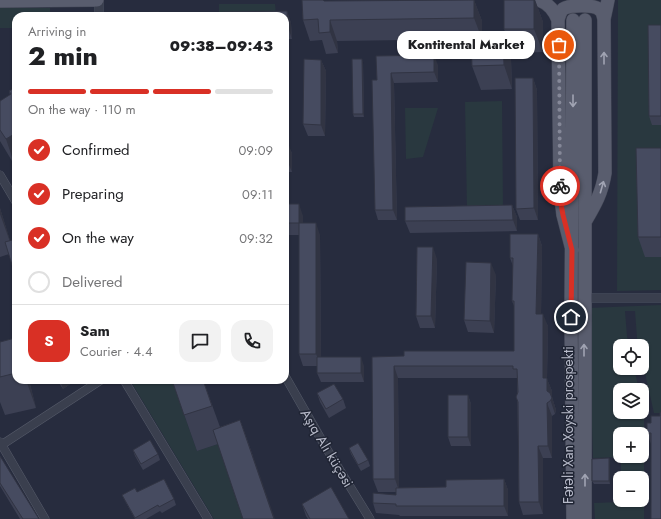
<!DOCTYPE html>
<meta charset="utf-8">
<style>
body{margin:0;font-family:Jost,sans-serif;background:#f2f2f2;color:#202124;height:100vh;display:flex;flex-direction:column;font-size:15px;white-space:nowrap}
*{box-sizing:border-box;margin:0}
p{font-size:13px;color:#757577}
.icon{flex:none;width:22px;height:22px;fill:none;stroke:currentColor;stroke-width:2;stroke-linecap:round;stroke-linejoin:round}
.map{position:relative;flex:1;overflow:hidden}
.drawer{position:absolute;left:12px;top:12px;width:277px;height:372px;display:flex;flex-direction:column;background:#fff;border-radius:12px;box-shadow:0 1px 3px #0004}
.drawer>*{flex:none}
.buttons{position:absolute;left:613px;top:339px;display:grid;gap:8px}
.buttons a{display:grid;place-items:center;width:36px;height:36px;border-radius:8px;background:#fff;box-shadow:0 1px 3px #0004;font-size:20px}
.pin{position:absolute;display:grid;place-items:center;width:34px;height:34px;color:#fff;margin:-17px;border:2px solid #fff;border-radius:50%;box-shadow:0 1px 4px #0007}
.courier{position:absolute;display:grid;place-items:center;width:40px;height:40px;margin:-20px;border:3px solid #d93025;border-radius:50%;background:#fff;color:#222;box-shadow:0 1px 5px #0007}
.bubble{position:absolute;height:28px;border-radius:12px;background:#fff;box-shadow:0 1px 3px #0004;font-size:13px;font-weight:800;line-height:28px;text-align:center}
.overview em{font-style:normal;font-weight:800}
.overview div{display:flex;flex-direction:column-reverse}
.overview{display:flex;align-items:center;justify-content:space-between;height:68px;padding:0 16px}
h1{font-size:26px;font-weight:800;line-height:30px}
.bar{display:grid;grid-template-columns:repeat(4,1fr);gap:6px 4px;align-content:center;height:48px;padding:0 16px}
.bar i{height:5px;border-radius:3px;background:#e0e0e0}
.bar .active{background:#d93025}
.bar p{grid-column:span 4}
.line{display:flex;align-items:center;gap:10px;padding:0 16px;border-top:1px solid #e0e0e0}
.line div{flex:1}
.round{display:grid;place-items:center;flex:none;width:42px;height:42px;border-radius:12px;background:#f2f2f2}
ol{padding:0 16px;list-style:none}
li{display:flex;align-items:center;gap:12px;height:44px}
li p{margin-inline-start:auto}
li .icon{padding:4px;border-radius:50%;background:#d93025;color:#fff;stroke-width:4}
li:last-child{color:#757577}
li i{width:22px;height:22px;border:2px solid #e0e0e0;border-radius:50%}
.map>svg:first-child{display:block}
</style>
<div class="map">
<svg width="661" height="519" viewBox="0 0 661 519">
<rect width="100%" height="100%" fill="#272c3e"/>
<path fill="#29383f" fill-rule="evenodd" d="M618,0H661V290L617,291Z
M219,4H275L276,14L219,16Z
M0,8H50V16H16V28H0Z
M502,101L503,208L467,209L465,102Z
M405,108H438L423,157L406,159Z
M661,305V413H654L642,360V346H639L637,338L635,311H625L627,336L629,346H620V368H634L639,390H620V412H642V404L644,411V519H595L594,503L621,502V500H642V478H621V457L593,458L588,308ZM620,434H642V456H620Z
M130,380H172L197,451L218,444L244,519H214Z"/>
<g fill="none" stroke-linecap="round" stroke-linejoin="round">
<g stroke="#555a69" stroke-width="9">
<path id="minor" d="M99,0V16
M0,175L16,202
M584,298H661
M285,376L325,446L370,519
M124,380L208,519
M0,442L45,519
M0,446L101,380"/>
</g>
<g stroke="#444857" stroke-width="14">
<path id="primary" d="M539,0C549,4 554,10 558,20
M0,1L97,0
M604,19L607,5L608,0
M573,20L571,317L573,519
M572,250L563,215L560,191L558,20C559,16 560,12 563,9C569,5 595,4 600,10C603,12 603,16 604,19L605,173C602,193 595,205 585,222
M585,519V20"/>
</g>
<use href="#minor" stroke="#3a3f4e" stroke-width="8"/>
<use href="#primary" stroke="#595d6e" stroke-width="13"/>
</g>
<path fill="#3c4053" d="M302,0H324V1L474,0L482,21V36L511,59L512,89L481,90L472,66V39L337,41L338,53L326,54L322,40L310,41L303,20Z
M504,0H535L543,22V52L513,53L504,29Z
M287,11L291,23L292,39H285V16Z
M661,25V125H652L649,116Z
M376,56L438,65V82L394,83L397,220H378L375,210L377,80Z
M321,60L326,71L325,136H308L303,124Z
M363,62L364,117H354L353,114Z
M533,78L537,90L538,220H520L516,209Z
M16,87L15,166L0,141V101L10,95L9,91Z
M285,141L292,153V172H285Z
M661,148V257H645L638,237Z
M285,204L303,216V223L320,235L321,357L364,366V382H321L317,373V366H303L299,354V235H285Z
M512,205L517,217V231L410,233L405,221Z
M0,208L10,241L9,254L0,257Z
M538,234L542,246L541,314L548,326L547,379L552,391V397L556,410L555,414L552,416V458H543V514L523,515L519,502L517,378H398L399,488L446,487L504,479L508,490V516H400L399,515L376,513L373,503L396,495V492H378L373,479L372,357L404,356L514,351V306L512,301L513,266L510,258Z
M437,259L435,328H420L416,316Z
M496,275L494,333L468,332L464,320Z
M0,342H16V380H29L36,408L5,415L0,402Z
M57,380H76L63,389Z
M172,380H203L220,427L240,420L253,456L218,444L197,451Z
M317,393L343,399L346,408L329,418L320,402Z
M468,395L471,404V446H451L448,437Z
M661,412L651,444L647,433L660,416Z
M349,448L368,460L370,466L361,471L351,454Z
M133,450L158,454L160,460L143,470L135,456Z
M0,456L39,519H20L0,486Z
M609,458L610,461V484H594L592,481Z
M137,492L174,499L176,505L162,513L160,511L146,519H135L125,501L122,495Z
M302,504L349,519H308L306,516Z"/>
<path fill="#313443" d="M474,0L482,21V39L474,18Z
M534,0H535L543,22V52L534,29Z
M287,11L291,23L292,39L288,27Z
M330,20L337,41L338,53L330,32Z
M503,36L511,59L512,89L504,65Z
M434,55L438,65V82L434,72Z
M362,59L363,62L364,117L363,114Z
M321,60L326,71L325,136L321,125Z
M391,73L394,83L397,220L393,210Z
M533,78L537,90L538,220L534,208Z
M16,133V165L15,166L6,139Z
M287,141L292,153V172L287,160Z
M299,204L303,216V235L299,223Z
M512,205L517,217V231L513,220Z
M0,208L14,253L0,214Z
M316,223L320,235L321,366L316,354Z
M538,234L542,246L541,326L536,314Z
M433,247L437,259L435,328L431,316Z
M491,263L496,275L494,333L490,321Z
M543,314L548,326L547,379L552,391V397L556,410L555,414L543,378Z
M361,357L364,366V382L361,373Z
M394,366L398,378L399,491L395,479Z
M26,380H29L36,408Z
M60,380H76L63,389Z
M468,395L471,404V446L468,437Z
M547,403L552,416V458L548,446Z
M240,420L253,456L275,519H274Z
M538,446L543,458V514L539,502Z
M609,458L610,461V484L609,481Z
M504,479L508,490V516L504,506Z"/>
<path fill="#464b60" stroke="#313443" d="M302,0H323L324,1L474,0V18L330,20V32L319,33L318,19L303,20Z
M504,0H534V29H504Z
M287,11L288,27H285V16H223V12Z
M159,12V16H108V14Z
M648,25H661V116H649Z
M503,36L504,65L472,66L471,37Z
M434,55V72L391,73L393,210H375L372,80H377L376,56Z
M304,59L321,60V125L303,124Z
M352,59H362L363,114H353Z
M515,78H533L534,208L516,209Z
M16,87V133L6,139L0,130V101L11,94L9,91Z
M285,141H287V160H285Z
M636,148H661V237H638Z
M285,204H299V223H285Z
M512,205L513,220L405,221V207Z
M299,223H316V354H299Z
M510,234H538L536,314H543V378H547V391L550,393L552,398L550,401L547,403L548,446H538L539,502H519L518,402L516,397L518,392L517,369H513V366H394L395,479H373L372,357L404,356V351H514V301H512L513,258H510Z
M16,239V278L5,242Z
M417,247H433L431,316H416Z
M466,262L491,263L490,321L464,320Z
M15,338L16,343V373L0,377V342Z
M317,357H361V373H317Z
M172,380H203L212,406L184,415Z
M334,384L343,399L326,409L317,393Z
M448,395H468V437H448Z
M660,412H661V519H651V433H647V423H651V416H660Z
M240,420L274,519H243L213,430Z
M150,440L158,454L141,464L133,450Z
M358,443L368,460L358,465L349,448Z
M0,456L39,519H23L0,483Z
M609,458V481H592V459Z
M164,479L174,499L159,507L158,505L135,518L122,495L135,488L137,492Z
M504,479V506H396V504L373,503V493L396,495V488L446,487V480Z
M331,487L349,519H310L302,504Z"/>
<defs><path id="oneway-shaft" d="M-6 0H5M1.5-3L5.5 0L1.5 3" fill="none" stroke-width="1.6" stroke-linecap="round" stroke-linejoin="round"/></defs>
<g stroke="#a0a3b2">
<use href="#oneway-shaft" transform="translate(604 58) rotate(-90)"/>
<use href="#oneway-shaft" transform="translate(573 101) rotate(90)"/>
<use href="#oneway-shaft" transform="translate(602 187) rotate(-74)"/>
<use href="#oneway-shaft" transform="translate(584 350) rotate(-90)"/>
<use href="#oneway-shaft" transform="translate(585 480) rotate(-90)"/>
</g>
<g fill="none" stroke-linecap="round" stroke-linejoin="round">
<path stroke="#858898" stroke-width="4" stroke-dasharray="0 7.2" d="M559,45L560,186"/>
<path stroke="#d93025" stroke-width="5" d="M560,186L561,204L563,215L572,250L571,317"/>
</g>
<g text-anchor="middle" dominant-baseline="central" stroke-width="3" stroke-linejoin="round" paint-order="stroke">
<g font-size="14" fill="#b7bac9" stroke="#1f2433">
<text transform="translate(568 425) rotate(-90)">Fətəli Xan Xoyski prospekti</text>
<text transform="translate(327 448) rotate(59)">Aşıq Alı küçəsi</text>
</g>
</g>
</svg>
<div class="buttons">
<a><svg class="icon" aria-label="locate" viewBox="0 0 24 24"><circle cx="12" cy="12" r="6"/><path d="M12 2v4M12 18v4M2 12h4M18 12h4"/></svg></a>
<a><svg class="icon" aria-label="layers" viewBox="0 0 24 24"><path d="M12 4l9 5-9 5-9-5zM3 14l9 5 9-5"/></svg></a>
<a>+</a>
<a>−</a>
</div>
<div class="pin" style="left:559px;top:45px;background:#ea580c"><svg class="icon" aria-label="bag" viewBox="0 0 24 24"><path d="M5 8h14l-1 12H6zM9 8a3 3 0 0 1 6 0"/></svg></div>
<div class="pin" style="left:571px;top:317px;background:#1f2937"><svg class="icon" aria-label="home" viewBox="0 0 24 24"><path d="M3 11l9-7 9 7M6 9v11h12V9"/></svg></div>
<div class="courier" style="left:560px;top:186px"><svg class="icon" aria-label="bike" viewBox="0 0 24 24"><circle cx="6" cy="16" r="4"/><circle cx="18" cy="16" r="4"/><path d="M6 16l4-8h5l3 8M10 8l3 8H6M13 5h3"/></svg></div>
<div class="bubble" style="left:397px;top:31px;width:138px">Kontitental Market</div>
<section class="drawer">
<div class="overview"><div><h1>2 min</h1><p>Arriving in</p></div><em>09:38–09:43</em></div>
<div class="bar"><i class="active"></i><i class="active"></i><i class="active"></i><i></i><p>On the way · 110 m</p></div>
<ol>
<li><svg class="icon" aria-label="check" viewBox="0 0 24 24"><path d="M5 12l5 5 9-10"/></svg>Confirmed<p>09:09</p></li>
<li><svg class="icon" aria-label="check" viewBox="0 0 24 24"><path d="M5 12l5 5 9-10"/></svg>Preparing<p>09:11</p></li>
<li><svg class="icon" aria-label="check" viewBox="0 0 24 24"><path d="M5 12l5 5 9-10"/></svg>On the way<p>09:32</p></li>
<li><i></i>Delivered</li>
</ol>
<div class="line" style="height:72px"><b class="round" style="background:#d93025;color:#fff">S</b><div><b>Sam</b><p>Courier · 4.4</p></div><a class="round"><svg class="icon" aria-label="chat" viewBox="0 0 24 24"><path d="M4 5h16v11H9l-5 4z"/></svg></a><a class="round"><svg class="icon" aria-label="phone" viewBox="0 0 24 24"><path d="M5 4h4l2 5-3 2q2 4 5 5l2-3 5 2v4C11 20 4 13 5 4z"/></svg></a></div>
</section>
</div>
